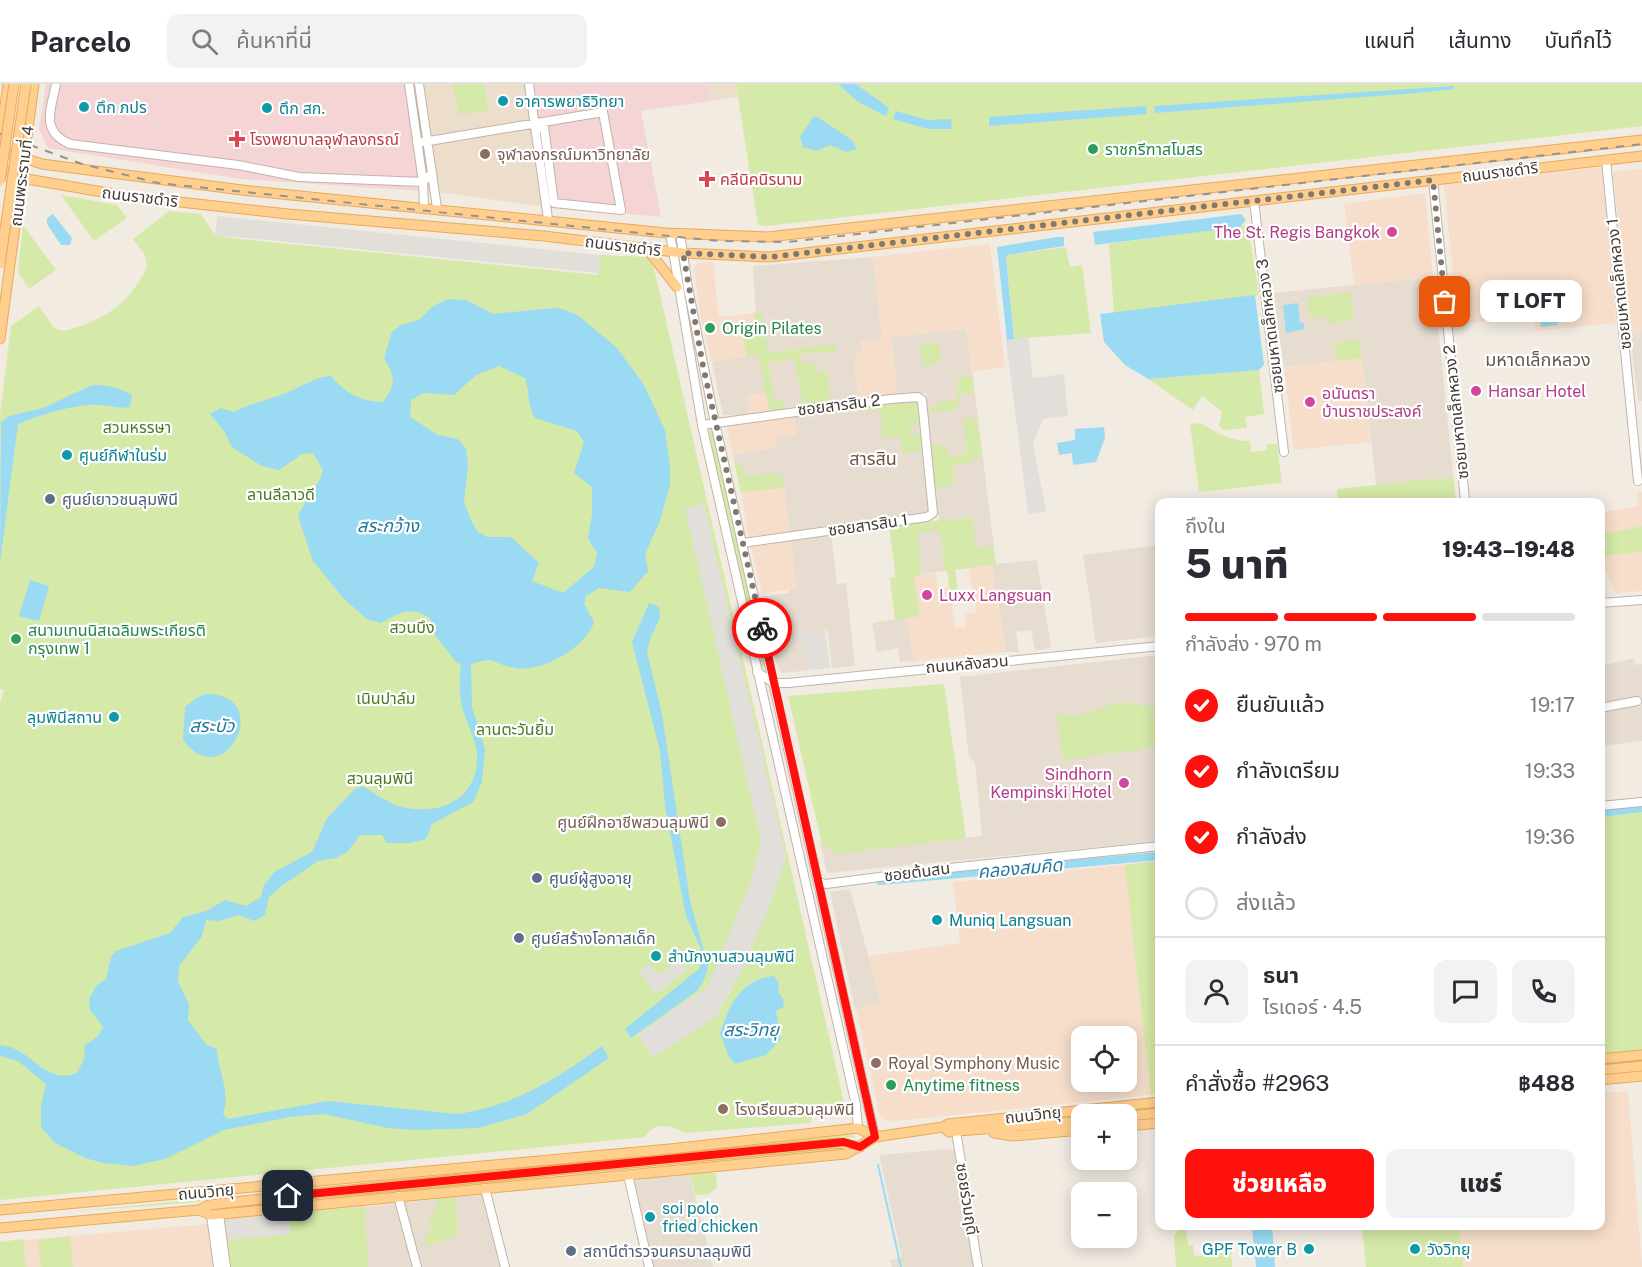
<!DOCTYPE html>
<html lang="th">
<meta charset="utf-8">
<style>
body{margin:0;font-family:"Public Sans","Noto Sans Thai",sans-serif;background:#f2f2f3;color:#2b2b33;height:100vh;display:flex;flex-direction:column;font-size:22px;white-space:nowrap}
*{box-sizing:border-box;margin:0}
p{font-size:20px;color:#7c7c81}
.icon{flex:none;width:33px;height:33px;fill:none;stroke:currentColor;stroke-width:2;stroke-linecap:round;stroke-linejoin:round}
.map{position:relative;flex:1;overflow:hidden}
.drawer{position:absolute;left:1155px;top:414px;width:450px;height:732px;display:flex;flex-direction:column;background:#fff;border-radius:12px;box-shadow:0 3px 15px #0003}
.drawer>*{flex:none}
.buttons{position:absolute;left:1071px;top:942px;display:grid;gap:12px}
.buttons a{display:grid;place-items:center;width:66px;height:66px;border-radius:12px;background:#fff;box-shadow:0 3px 15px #0003;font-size:30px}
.pin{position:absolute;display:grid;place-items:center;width:51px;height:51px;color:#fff;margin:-26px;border-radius:12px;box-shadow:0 3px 9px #0006}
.courier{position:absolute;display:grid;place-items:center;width:60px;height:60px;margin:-30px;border:4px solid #ff100d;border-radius:50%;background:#fff;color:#222;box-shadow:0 2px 8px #0007}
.bubble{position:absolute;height:42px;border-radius:12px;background:#fff;box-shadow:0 3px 15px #0003;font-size:20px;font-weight:800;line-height:42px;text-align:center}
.overview em{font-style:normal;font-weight:800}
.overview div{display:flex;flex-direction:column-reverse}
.overview{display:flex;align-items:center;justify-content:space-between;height:102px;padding:0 30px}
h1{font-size:39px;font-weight:800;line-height:45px}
.bar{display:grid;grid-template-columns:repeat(4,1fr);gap:9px 6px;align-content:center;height:72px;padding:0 30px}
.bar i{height:8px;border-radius:4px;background:#e1e1e2}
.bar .active{background:#ff100d}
.bar p{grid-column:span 4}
.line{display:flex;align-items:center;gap:15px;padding:0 30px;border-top:2px solid #e1e1e2}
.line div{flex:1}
.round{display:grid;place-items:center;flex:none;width:63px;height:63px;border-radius:12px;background:#f2f2f3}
ol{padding:0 30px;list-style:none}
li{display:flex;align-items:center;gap:18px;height:66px}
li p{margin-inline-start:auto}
li .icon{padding:6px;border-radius:50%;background:#ff100d;color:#fff;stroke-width:4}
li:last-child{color:#7c7c81}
li i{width:33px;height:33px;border:3px solid #e1e1e2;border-radius:50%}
.button{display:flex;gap:12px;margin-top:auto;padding:12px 30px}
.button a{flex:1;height:69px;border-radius:12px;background:#ff100d;color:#fff;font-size:24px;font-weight:800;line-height:69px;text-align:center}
.button a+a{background:#f2f2f3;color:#2b2b33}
header{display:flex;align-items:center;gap:36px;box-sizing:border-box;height:84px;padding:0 30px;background:#fff;border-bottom:2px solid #e1e1e2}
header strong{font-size:28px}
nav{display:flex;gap:33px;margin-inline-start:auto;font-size:21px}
.search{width:420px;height:54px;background:#f2f2f3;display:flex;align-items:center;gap:15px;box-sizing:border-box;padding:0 21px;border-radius:12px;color:#7c7c81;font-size:22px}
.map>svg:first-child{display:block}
</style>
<header>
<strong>Parcelo</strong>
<div class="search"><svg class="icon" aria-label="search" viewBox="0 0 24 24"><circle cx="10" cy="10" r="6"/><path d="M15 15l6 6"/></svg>ค้นหาที่นี่</div>
<nav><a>แผนที่</a><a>เส้นทาง</a><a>บันทึกไว้</a></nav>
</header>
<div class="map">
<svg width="1642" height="1183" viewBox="0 0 1642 1183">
<rect width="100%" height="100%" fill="#f2ebe2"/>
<path fill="#e7dcd0" d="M873,173L882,254L862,266L858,278L854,279L859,317L770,328L747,312L750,331H723L712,278L747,272L757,248L753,182Z
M1433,193L1456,418H1378L1362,274L1284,283L1273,209Z
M967,245L996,480L1037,476L1051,564L1035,566L1031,546L1016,548L1019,568H1006L992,480L914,491L920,533L907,535L914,577L900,578L898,564L877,568L872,539L895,535L890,494L896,493L889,442L939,437L926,310L897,312L892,253Z
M1642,249V317H1638L1630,250Z
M919,317L930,426L928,429L790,449L784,404L741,408L733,371L777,363L775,353L794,330Z
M831,450L837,500L846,499L855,582L832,584L827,546L800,550L810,586L783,589L779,586L777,580L762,513L789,509L791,455Z
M1159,461V552L1096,559L1083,471Z
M1159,571V757L827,789L820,757L839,754L842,766L982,752L975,678L969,674L960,593Z
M1634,574L1635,581L1642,580V657L1601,662L1600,582Z
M850,805L881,918L855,926L830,808Z
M948,1065L955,1067L974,1183H892L890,1176L902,1174L879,1071Z
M689,1088L713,1183H654L631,1097Z
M485,1110L504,1183H368L365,1123Z"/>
<path fill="#f6decb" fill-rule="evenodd" d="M1602,83L1616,239L1535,247L1533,233L1458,240L1444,100Z
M1642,85V249L1630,250L1613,88Z
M1425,109L1433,193L1354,201L1344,120Z
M990,160L1005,283L971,288L966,245L892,253L897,312L859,317L854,278L857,277L856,267L862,266L860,256L882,254L873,173Z
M713,178L719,233L754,229L757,249L742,251L747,272L712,278L701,235L694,184L699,179Z
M1362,274L1371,358L1294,366L1284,283Z
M766,308L770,328L750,331L746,312Z
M794,330L797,351L776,353L777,363L733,371L726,340Z
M784,404L790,449L749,455L741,408Z
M1637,408H1642V507L1615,509L1601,474L1600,429L1638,422Z
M791,455L797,505L762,509L750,460Z
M992,480L1006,568L914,577L907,535L920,532L914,491L936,489L938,505L949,503L955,544L966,543L964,530L977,528L968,484Z
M1159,777V1010L906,1036L887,1037L880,1033L856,925L881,918L868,872L960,859L953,798ZM1082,952H1126V998H1082Z
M1628,1007L1642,1183H1463L1459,1142H1600L1601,1009Z
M363,1119L365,1123L368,1183H0V1158L210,1140L209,1136Z"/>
<path fill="#ecdecb" d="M422,0H528L547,123L437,108Z
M708,0H736L737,13L710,17Z"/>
<path fill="#f4d4d5" d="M46,0H422L437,108L240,95L48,64L39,45Z
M528,0H708L710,17L641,27L661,133L547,123Z"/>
<path fill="#d5e9a8" d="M453,0H484L488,26L459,31Z
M736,0H1642V42L766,142L758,141Z
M61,111L117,121L127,134L94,157Z
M169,127L201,130L215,151L240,155L598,191L600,171L647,173L654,184L846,1027L812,1032L811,1039L685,1049C672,1041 654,1037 645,1053L0,1116V619L4,606L0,605V330L11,242L39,222L54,244L63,247C102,238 130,220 147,183L145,171L133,155Z
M23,141L56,186L29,205L18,188Z
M1248,141L1259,211L1114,229L1109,160Z
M1066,163L1070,183L1082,181L1091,249L1014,255L1006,174L1008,171Z
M1351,208L1354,236L1327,240L1326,232L1309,234L1307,213Z
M762,228L768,269L836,260V268L800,270L801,279L812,278L815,288L827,286L831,320L804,323L794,274L768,279L775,317L783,316L785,325L770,328L758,271L747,272L742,251L757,248L754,229Z
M1360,256L1362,274L1336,277L1334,258Z
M939,259L941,276L927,282L923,281L920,260Z
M1259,286L1264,330L1245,333L1247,344L1224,346L1219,342L1222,328L1202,312L1193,326L1148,295Z
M972,292L974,309L961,310L956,326L928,329V326L941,318L955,316L958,311V294Z
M915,316L919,317L922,340L910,341L911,351L922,349L924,366L902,369L900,352L883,354L880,326L866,327L865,321L890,318L893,320L896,318Z
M977,334L982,373L971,375V379L953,381L955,401L935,403L931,360L947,362L948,372L967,370L963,335Z
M1201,339C1217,349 1230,357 1250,357L1251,368L1267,366V360H1277L1282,399L1199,408L1190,340Z
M713,344L765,584L761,583L708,346Z
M734,378L741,379L745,392L781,389L784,404L741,408Z
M1453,393L1456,418H1338L1337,405Z
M972,433L976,465L993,462L996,480L955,486L959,513L951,514L947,487H944L940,446L918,449L921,490L914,492L920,532L895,536L890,494L896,493L889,442Z
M1642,442V468L1601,472V451Z
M944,600L966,754L838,770L822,760L788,612Z
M1121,618L1159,623V663L1063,676L1057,630L1075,632Z
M1642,728V966L1601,970V732Z
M1159,777L1160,1010L1151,1011L1125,781Z
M852,1050L856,1053L570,1080L571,1079Z
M846,1063L847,1066L689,1079L690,1078Z
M538,1081L540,1085L316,1104Z
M689,1088L716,1089L717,1103L709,1110L696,1111Z
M545,1091L546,1095L331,1114L333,1112Z
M455,1111L458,1143L456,1152L426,1162L424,1156L431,1144L429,1132L437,1126L436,1114Z
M202,1115L200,1118L67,1128Z
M365,1123L368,1183H229L224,1133Z
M1181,1142H1186L1188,1161H1193L1194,1172L1231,1168L1232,1183H1176L1174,1152Z
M1362,1142H1459L1463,1183H1366Z
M70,1152L73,1183H41L38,1156Z
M23,1155L26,1183H0V1158Z"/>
<path fill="#e2dfdb" d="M217,132L600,171L598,189L215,151Z
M1028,253L1033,294L1064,290L1068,332L1043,335L1033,358L1046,428L1028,430L1006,256Z
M704,419L786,773L774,810L744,883L716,933L653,973L637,951L708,902L749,802L761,758L685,424Z
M825,546L830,584L810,586L800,549Z
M679,876L687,886L656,910L639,887L649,879L658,891Z
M289,1128L290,1150L226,1156L224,1133Z"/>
<path fill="#9adbf3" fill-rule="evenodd" d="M838,0H856L889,24L886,32L858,18Z
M1453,2L1454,5L1416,9L1155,29L1154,22Z
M1146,22L1147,30L989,42V33Z
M896,27L927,36L951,35L952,45H928L893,35Z
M816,32L852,56L857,65L847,68L830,61L817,67L803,63L800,53L813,33Z
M53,130L72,154L70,161H61L47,140V134Z
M1241,130L1246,136L1240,143L1095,161L1093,148Z
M1057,153H1064V162L1008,171L1006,174L1014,255L1007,256L997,163Z
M1554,206L1558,241L1541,243L1537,209Z
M1255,211L1264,281L1259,286L1148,295L1125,281L1104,258L1100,230Z
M447,215L466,216L493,230L555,224L566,226L579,232L617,264L644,301L665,346L670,383V400L660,437L645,470L648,487L630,508L599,504L586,512L584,520L594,538C587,563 541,589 515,584C491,580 498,571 471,580L472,623L485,665L482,698L473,718L432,740L426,755L410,759H387L382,751H360L348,767L336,774L318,777L280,803L269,813L265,831L254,837L239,831L219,837L206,836L202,852L179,882L178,897L189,920L188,936L206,960L217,965C218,988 231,1008 223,1030L228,1035L328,1017L457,1030C512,1023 558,994 602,962L609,974L527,1030L479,1044L414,1046L387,1044L324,1030L290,1033L224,1046L165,1075L133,1082L103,1079L85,1074L55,1059L41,1043V1021L46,1000L18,977L0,972V961C31,963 45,1002 77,989L85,973L84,962L97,953L103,943L90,926L89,915L96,902L106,895L111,873L116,867L170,849L183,833L206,827L225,816L246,822L261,813L263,803L274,788L312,768L327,734L355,705L361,702C373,707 390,721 402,723C441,732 479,715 477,670C476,652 463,635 461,617C459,606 460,591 461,580L457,579L435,551L430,534C407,521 402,529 380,539L367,535L344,515L313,477L298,432C306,414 318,404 323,386L313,369L302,370L279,386L262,382L232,363L224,347L210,330L221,324L234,328C251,319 270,316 288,308C303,302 314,293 331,292C345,309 361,318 383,318C397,298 395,295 384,274L392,248L401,241L419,236L432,223ZM499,282L525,294C530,309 527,320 535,334L577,347L584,358L574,389L592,403V431L588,454L597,469L594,483L563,509L532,497L539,479L511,453H487L477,447L471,436L464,418L468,381L466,365L458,355L438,351L410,333L411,316L424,309L454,311L475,292Z
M1298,219L1300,238L1304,240L1305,245L1286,249L1283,221Z
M92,301C108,301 118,303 132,311L130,323C117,325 109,321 97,321C73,320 41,331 18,340L0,479L1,338L9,332L43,324Z
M1104,343L1105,354L1096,378L1073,381L1072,369L1059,371L1057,359L1075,356V345Z
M30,496L49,502L39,537L19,532Z
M649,519L659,523L660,534L650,555L647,568L662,630L690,817L708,882L705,894L698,906L631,954L625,945L700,884L701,865L686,832L665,722L660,667L632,558Z
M206,610C276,610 225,713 183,656L185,623L198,613Z
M774,892L779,900L778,908L783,915L784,923L776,927L781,955L766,971L735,980L729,973L720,950C729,921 741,895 774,892Z
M1252,1142H1272L1275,1183H1256Z"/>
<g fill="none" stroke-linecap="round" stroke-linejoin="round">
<path stroke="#9adbf3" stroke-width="2" d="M878,1081L901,1183"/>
<path stroke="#9adbf3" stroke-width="8" d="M1600,729L1642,724
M880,797L1160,772"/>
<g stroke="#c1b4a8" stroke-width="10">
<path id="minor" d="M56,0C51,26 40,47 70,60L238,81L299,93L423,98L432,89
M409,0L423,98L424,123
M419,0L437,124
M529,0L548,135
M417,59L603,28L621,126L554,119L544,43L535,44
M1606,76L1638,397
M1433,96L1465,416
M1254,117L1284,368
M670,149L702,341L856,1021L858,1044
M680,149L688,204L715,339L875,1053
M702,341L891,315L918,313L922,316L933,429L927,433L743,459
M1600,519L1642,516
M757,588L774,599H788L1160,562
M1600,624L1637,617
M1600,722L1642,718
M819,798L826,800L940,785L1160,762
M956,1047L978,1183
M628,1091L649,1183
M485,1104L505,1183
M398,1112L417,1183
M219,1130L226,1183
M211,1131L218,1183"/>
</g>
<g stroke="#e9aa59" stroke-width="11">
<path id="major" d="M0,57L8,0
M0,66L42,80L242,106L666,149L768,153L1642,56
M0,84L27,95L126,112L288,130L544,152L683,169L770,173L1642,72
M647,165L677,203
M0,255L34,0
M1600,975L1642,971
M1600,986L1642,982
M1600,996L1642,992
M1126,1032L1160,1029
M1126,1042L1160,1039
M943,1043L949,1048L958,1047L1082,1037
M994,1049L1013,1052L1082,1046
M0,1126L670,1065L858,1044L875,1053
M199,1126L211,1131L846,1070L875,1053L943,1043L948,1040L1160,1018
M0,1144L199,1126L209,1121L288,1112L838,1059L860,1063"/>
</g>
<use href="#minor" stroke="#fff" stroke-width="8"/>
<use href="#major" stroke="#ffcf8f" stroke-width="9"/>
<path stroke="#939393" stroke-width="2" stroke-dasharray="8 8" stroke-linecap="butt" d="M0,50L82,80L158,99L669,152L719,157L788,158L1642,60"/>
<g stroke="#e9aa59" stroke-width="11" stroke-linecap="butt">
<path id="major-bridge" d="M0,97L14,0
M0,180L26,0"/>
</g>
<use href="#major-bridge" stroke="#ffcf8f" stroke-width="9"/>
</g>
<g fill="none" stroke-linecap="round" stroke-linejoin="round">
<path stroke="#817970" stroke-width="6" stroke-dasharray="0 10.8" d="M762,544L703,282L683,169L770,173L1433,96L1445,218"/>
<path stroke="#ff100d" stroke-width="8" d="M288,1112L844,1058L860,1063L875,1053L762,544"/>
</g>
<g fill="#0f9aa8" stroke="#fff" stroke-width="2">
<circle cx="503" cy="17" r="6"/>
<circle cx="84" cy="23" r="6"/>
<circle cx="267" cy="24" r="6"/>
<circle cx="67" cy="371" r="6"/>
<circle cx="114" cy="633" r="6"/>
<circle cx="937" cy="836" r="6"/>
<circle cx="656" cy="872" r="6"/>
<circle cx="650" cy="1133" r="6"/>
<circle cx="1309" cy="1165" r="6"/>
<circle cx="1415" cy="1165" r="6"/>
</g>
<g fill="#e0444e" stroke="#fff" stroke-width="2">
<path d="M234 46h6v6h6v6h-6v6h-6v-6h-6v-6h6z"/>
<path d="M704 86h6v6h6v6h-6v6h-6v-6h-6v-6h6z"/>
</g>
<g fill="#2e9e5b" stroke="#fff" stroke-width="2">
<circle cx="1093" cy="65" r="6"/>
<circle cx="710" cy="244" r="6"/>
<circle cx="16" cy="555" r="6"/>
<circle cx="891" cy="1001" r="6"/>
</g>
<g fill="#8d6e63" stroke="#fff" stroke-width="2">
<circle cx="485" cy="70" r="6"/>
<circle cx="721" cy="738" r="6"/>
<circle cx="876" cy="979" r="6"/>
<circle cx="723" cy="1025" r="6"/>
</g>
<g fill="#d1479c" stroke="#fff" stroke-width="2">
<circle cx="1392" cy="148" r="6"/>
<circle cx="1476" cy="307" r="6"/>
<circle cx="1310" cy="318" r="6"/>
<circle cx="927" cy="511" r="6"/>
<circle cx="1124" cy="699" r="6"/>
</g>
<g fill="#5c6f8a" stroke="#fff" stroke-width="2">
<circle cx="50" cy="415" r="6"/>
<circle cx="537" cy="794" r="6"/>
<circle cx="519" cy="854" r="6"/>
<circle cx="571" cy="1167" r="6"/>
</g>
<g text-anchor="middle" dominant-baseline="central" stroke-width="4.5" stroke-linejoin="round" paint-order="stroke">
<g font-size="16" fill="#0d838f" stroke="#fff" text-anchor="start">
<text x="515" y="17">อาคารพยาธิวิทยา</text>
<text x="96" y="23">ตึก ภปร</text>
<text x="279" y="24">ตึก สก.</text>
<text x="79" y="371">ศูนย์กีฬาในร่ม</text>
<text x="102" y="633" text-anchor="end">ลุมพินีสถาน</text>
<text x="949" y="836">Muniq Langsuan</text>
<text x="668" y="872">สำนักงานสวนลุมพินี</text>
<text x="662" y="1124">soi polo<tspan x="662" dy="18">fried chicken</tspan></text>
<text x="1297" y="1165" text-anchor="end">GPF Tower B</text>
<text x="1427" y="1165">วังวิทยุ</text>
</g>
<g font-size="16" fill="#be3a42" stroke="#fff" text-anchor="start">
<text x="250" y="55">โรงพยาบาลจุฬาลงกรณ์</text>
<text x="720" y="95">คลีนิคนิรนาม</text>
</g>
<g font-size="16" fill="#27864d" stroke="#fff" text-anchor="start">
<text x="1105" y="65">ราชกรีฑาสโมสร</text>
<text x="722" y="244">Origin Pilates</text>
<text x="28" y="546">สนามเทนนิสเฉลิมพระเกียรติ<tspan x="28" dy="18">กรุงเทพ 1</tspan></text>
<text x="903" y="1001">Anytime fitness</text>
</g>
<g font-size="16" fill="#785e54" stroke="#fff" text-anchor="start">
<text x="497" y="70">จุฬาลงกรณ์มหาวิทยาลัย</text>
<text x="709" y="738" text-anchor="end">ศูนย์ฝึกอาชีพสวนลุมพินี</text>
<text x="888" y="979">Royal Symphony Music</text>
<text x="735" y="1025">โรงเรียนสวนลุมพินี</text>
</g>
<g font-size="16" fill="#443b33" stroke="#fff">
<text transform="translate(1500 88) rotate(-7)">ถนนราชดำริ</text>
<text transform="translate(22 92) rotate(-83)">ถนนพระรามที่ 4</text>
<text transform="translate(140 113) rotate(7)">ถนนราชดำริ</text>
<text transform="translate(623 162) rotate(7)">ถนนราชดำริ</text>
<text transform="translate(1619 200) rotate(-96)">ซอยมหาดเล็กหลวง 1</text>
<text transform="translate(1270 242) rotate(-97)">ซอยมหาดเล็กหลวง 3</text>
<text transform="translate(839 321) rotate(-7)">ซอยสารสิน 2</text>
<text transform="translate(1456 328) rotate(-96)">ซอยมหาดเล็กหลวง 2</text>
<text transform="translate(868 441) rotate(-8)">ซอยสารสิน 1</text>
<text transform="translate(967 580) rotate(-5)">ถนนหลังสวน</text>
<text transform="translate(917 788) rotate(-7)">ซอยต้นสน</text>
<text transform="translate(1033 1031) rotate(-6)">ถนนวิทยุ</text>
<text transform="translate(206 1108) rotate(-5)">ถนนวิทยุ</text>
<text transform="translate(967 1115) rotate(81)">ซอยร่วมฤดี</text>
</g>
<g font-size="16" fill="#b23c85" stroke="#fff" text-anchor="start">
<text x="1380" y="148" text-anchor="end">The St. Regis Bangkok</text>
<text x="1488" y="307">Hansar Hotel</text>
<text x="1322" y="309">อนันตรา<tspan x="1322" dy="18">บ้านราชประสงค์</tspan></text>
<text x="939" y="511">Luxx Langsuan</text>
<text x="1112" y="690" text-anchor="end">Sindhorn<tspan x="1112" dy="18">Kempinski Hotel</tspan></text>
</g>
<g font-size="16" fill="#4f7824" stroke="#fff">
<text x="137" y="343">สวนหรรษา</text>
<text x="281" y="410">ลานลีลาวดี</text>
<text x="412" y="543">สวนบึง</text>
<text x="386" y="614">เนินปาล์ม</text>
<text x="515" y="645">ลานตะวันยิ้ม</text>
<text x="380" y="694">สวนลุมพินี</text>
</g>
<g font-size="16" fill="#4e5e75" stroke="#fff" text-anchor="start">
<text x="62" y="415">ศูนย์เยาวชนลุมพินี</text>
<text x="549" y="794">ศูนย์ผู้สูงอายุ</text>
<text x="531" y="854">ศูนย์สร้างโอกาสเด็ก</text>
<text x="583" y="1167">สถานีตำรวจนครบาลลุมพินี</text>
</g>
<g font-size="18" fill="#675749" stroke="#fff">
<text x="1538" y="275">มหาดเล็กหลวง</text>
<text x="873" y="374">สารสิน</text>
</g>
<g font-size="18" font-style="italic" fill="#247a9c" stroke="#fff">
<text x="388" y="441">สระกว้าง</text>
<text x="212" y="641">สระบัว</text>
<text transform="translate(1020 784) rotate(-5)">คลองสมคิด</text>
<text x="751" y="945">สระวิทยุ</text>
</g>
</g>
</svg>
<div class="buttons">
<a><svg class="icon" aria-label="locate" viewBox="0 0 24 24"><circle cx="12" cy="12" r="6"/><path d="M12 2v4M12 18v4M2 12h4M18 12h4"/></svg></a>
<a>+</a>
<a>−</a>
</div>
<div class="pin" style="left:1445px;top:218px;background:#ea580c"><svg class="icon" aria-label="bag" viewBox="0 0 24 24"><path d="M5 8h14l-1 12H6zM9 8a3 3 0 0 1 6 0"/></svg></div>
<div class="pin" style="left:288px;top:1112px;background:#1f2937"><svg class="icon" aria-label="home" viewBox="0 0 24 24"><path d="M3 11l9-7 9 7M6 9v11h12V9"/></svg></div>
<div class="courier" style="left:762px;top:544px"><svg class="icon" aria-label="bike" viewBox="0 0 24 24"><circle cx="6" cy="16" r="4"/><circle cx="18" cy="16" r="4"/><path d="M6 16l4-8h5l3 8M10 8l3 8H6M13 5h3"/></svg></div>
<div class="bubble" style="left:1480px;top:196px;width:102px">T LOFT</div>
<section class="drawer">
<div class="overview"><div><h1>5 นาที</h1><p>ถึงใน</p></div><em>19:43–19:48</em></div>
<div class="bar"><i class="active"></i><i class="active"></i><i class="active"></i><i></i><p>กำลังส่ง · 970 m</p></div>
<ol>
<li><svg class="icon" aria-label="check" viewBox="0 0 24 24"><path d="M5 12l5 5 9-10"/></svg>ยืนยันแล้ว<p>19:17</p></li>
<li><svg class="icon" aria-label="check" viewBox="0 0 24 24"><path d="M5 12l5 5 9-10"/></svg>กำลังเตรียม<p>19:33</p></li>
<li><svg class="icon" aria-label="check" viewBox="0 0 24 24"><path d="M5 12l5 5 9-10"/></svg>กำลังส่ง<p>19:36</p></li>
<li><i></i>ส่งแล้ว</li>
</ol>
<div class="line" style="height:108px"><a class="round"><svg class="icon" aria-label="person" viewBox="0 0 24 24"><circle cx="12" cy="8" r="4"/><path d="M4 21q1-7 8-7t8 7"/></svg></a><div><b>ธนา</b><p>ไรเดอร์ · 4.5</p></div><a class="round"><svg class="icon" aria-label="chat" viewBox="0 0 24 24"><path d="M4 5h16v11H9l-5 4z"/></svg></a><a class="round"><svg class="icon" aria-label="phone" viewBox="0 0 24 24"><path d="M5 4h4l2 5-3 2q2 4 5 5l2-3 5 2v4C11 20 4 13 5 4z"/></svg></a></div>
<div class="line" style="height:78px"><div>คำสั่งซื้อ #2963</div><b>฿488</b></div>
<div class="button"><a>ช่วยเหลือ</a><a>แชร์</a></div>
</section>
</div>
